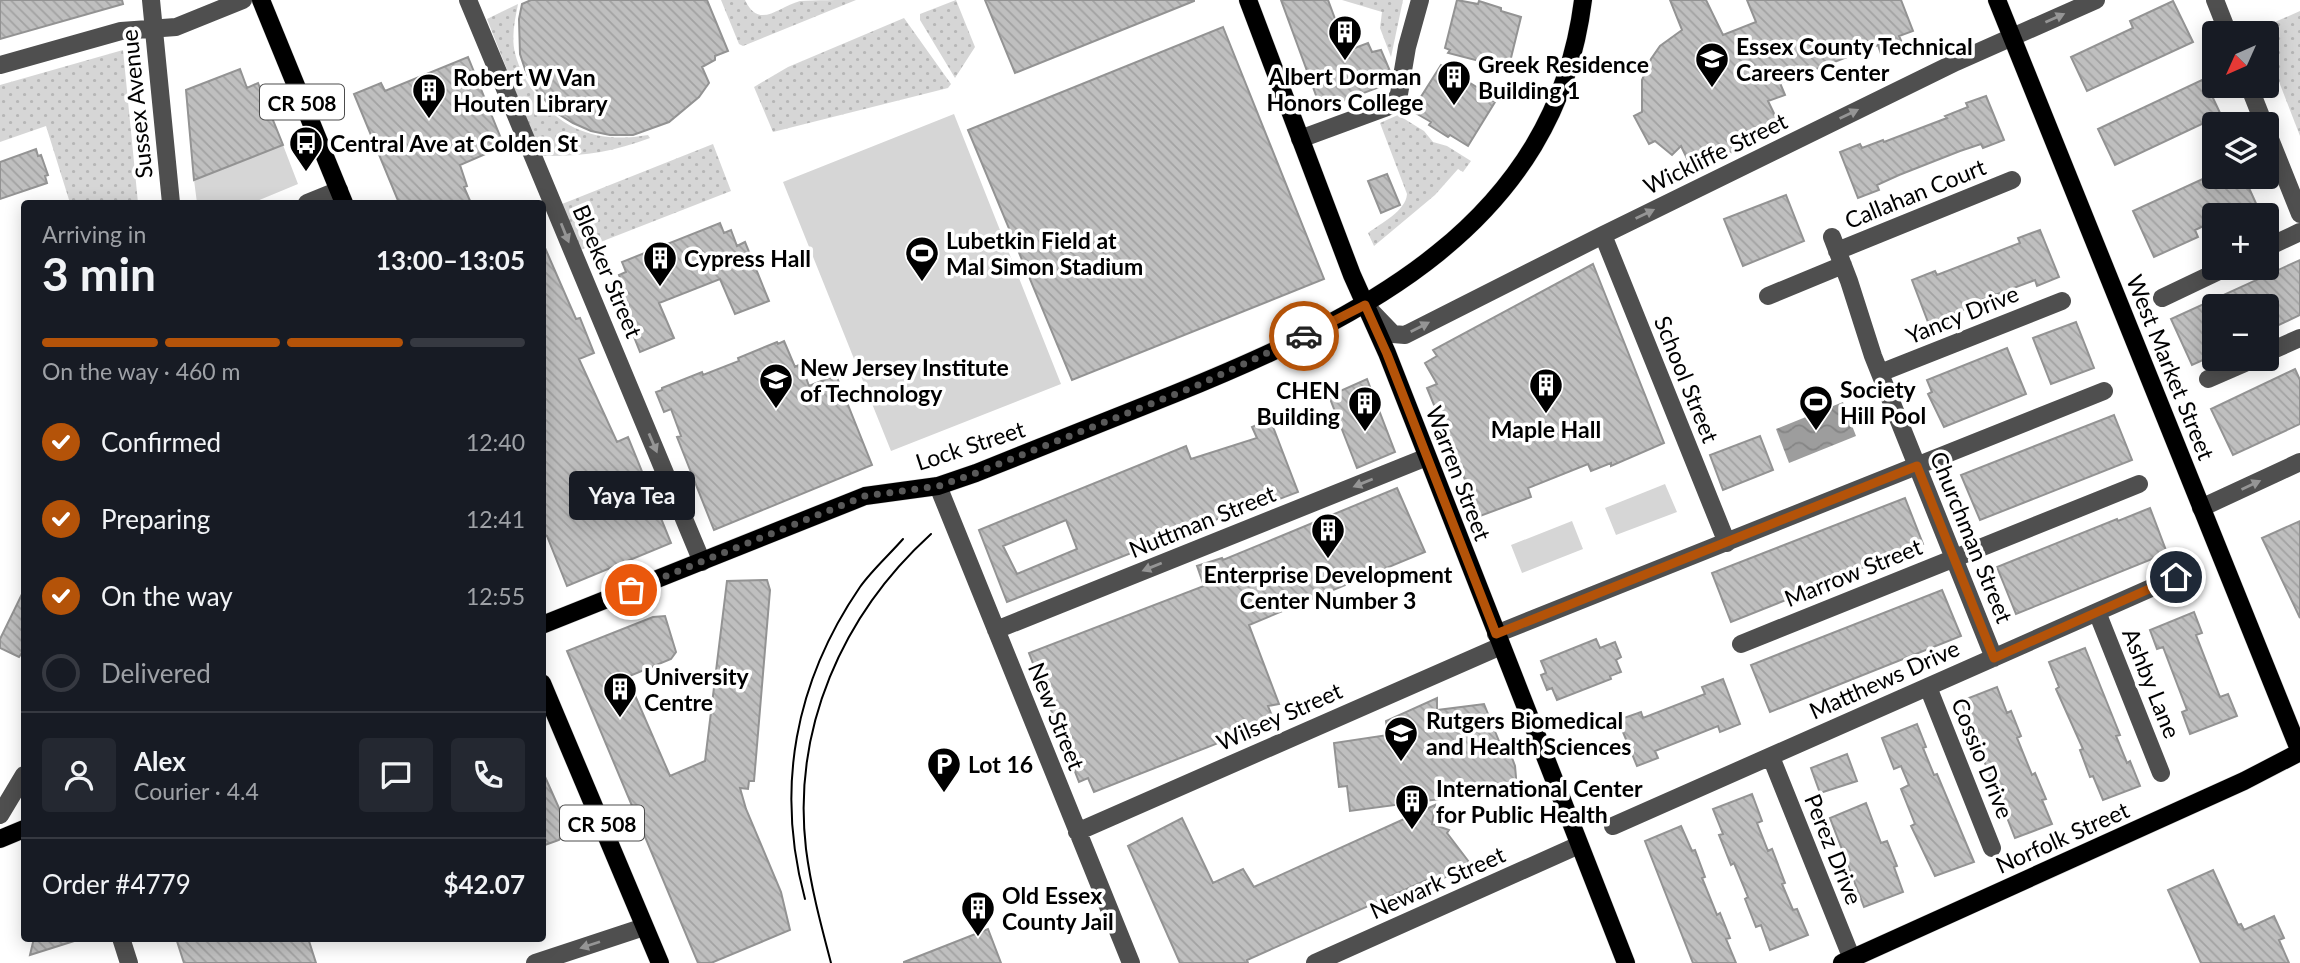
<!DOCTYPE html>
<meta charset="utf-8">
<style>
body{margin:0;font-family:Lato,sans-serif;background:#242831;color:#f1f3f6;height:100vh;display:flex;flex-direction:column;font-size:26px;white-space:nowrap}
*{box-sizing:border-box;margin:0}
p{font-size:23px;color:#9ea1a6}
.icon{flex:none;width:38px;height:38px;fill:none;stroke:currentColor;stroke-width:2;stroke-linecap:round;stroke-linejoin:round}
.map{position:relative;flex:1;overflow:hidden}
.drawer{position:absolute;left:21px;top:200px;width:525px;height:742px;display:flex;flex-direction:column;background:#171b24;border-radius:7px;box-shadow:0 4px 18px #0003}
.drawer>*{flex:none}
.needle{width:46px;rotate:225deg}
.controls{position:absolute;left:2202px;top:21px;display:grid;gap:14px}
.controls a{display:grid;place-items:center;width:77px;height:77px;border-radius:7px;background:#171b24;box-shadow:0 4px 18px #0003;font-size:35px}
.pin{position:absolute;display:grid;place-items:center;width:60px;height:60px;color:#fff;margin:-30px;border:4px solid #fff;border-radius:50%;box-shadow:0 2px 7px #0007}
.courier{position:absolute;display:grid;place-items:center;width:70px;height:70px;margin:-35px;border:5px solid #b45309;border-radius:50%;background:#fff;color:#222;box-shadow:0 2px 9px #0007}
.bubble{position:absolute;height:49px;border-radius:7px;background:#171b24;box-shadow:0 4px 18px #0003;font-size:23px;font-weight:700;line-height:49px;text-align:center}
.overview em{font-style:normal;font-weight:700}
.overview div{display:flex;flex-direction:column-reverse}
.overview{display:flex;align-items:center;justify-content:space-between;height:119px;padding:0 21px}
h1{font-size:46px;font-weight:700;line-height:52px}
.bar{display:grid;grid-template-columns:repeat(4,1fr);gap:10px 7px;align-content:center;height:84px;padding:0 21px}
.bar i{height:9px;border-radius:5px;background:#363941}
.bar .current{background:#b45309}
.bar p{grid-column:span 4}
.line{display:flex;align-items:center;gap:18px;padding:0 21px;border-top:2px solid #363941}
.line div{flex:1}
.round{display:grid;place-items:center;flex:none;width:74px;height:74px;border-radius:7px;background:#242831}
ol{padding:0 21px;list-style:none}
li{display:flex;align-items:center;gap:21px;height:77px}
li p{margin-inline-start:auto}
li .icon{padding:7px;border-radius:50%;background:#b45309;color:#fff;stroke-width:4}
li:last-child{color:#9ea1a6}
li i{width:38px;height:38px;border:4px solid #363941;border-radius:50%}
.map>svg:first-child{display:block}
</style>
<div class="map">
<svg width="2300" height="963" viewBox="0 0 2300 963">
<defs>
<pattern id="grass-dots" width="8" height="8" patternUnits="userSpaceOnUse" patternTransform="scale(1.75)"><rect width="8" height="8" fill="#d6d6d6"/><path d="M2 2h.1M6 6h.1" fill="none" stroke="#b6b6b6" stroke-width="1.8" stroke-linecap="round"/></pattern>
<pattern id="water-waves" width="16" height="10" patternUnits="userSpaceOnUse" patternTransform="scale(1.75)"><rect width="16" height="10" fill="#9d9d9d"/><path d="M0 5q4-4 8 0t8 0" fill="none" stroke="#858585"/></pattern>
<pattern id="building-back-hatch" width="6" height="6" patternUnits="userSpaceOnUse" patternTransform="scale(1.75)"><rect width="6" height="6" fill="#bfbfbf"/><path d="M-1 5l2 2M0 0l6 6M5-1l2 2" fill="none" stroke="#a2a2a2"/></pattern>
</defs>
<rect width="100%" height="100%" fill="#fff"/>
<path fill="url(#grass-dots)" d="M721,0H745C759,30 778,7 800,1C814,0 841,0 856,0L743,46L739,44Z
M956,0L975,47L955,78L920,20V14Z
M1342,0H1403L1391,57L1380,28L1382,12Z
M518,4C515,20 511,36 515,53C519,69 527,83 537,96C564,133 604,143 648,135L650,138C612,152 581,157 541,156L487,19Z
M2300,11V136L2266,48V33H2260L2259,29Z
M904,18L951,84L948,88L773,132L754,87L788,67Z
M123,50L138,203H70L46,126L0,142V85Z
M1398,115L1424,131L1433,142L1447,146L1471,161L1463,172L1458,169L1435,195L1374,246L1368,233C1381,223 1406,211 1407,194L1380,123Z
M713,144L731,191L580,250L562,204Z"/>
<path fill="#d6d6d6" d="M954,114L1061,384L891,451L783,182Z
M283,145L298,184L252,203H197L194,180Z
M1665,484L1677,512L1616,535L1605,508Z
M1572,521L1583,549L1522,573L1511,545Z"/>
<path fill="url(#water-waves)" d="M1843,402L1856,436L1789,463L1776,429Z"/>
<path fill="url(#building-back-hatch)" stroke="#939393" stroke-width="2" fill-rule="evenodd" d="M0,0H122L123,4L0,39Z
M531,0H707L728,51L715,56V60L702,67L709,83L699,97L669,122L633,135H610L591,131L573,123L555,112L533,86L526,72L520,54L519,19L522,4Z
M985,0H1194V1L1015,73Z
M1281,0H1328L1347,51L1368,43L1372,52L1381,50L1390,71L1382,75L1385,85L1321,109Z
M1457,0L1478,4L1479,1L1501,8V11L1521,17L1509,66L1487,60V63L1448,53L1450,50L1445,48Z
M1670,0H1706L1723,35L1756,22L1747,0H1901L1913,31L1899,36L1903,45L1881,54L1878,45L1780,83L1785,95L1768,101L1781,128L1693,171L1681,146L1672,155L1655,141L1649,144L1634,116L1642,112V80L1651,59L1660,46L1682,30Z
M2173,1L2193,42L2087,91L2071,57L2133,28L2130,21Z
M1223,27L1324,279L1072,380L968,130Z
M468,57L504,146L460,165L467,186L464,187L471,203H399L354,94L381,83L385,91Z
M1441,65L1478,88L1477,91L1495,102L1468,146L1450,135L1448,137L1429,125L1431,122L1412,111Z
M240,69L247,88L258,83L283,145L194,180L186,90Z
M2204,79L2221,115L2115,165L2098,129Z
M1986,96L2004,140L1983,148L1981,144L1960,151L1899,175L1877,185L1879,190L1858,198L1840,152L1860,144L1862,148L1883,140L1884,142L1947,118L1945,116L1968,107L1966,103Z
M36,149L38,156L41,155L48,175L45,176L47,183L0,199V162Z
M1387,174L1400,205L1381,213L1368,181Z
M2207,177H2244L2259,210L2247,215H2214V221L2195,230L2198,237L2154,257L2133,211Z
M1786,195L1804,241L1743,266L1724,219Z
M720,223L724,233L731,230L737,246L745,242L769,301L735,314L720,279L659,303L674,338L640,352L617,294L625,290L619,275L626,272L622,262Z
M2040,230L2059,277L2037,286L2035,280L1973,303L1974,306L1953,314L1955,320L1931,330L1912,280L1935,271L1937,275L2020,243L2018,238Z
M542,241L576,319L580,318L594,353L579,359L617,442L628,437L671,543L567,586L547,536L542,534Z
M2300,260V315L2266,331V306H2214V355L2192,365L2171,319Z
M1593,264L1664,443L1611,466V463L1591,471L1588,464L1528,488L1531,497L1480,516L1427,388L1437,384L1425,363L1437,356L1433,350Z
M2076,322L2094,368L2051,384L2033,338Z
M784,341L795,367L801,364L809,386L836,375L872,465L714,530L677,437L681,436L671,409L664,412L656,392L662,390V388L702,372L703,375L739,361L738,358L777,342L778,344Z
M2007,348L2026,394L1944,427L1928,394L1932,392L1927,380Z
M2295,369L2300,380V424L2233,455L2211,409Z
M1367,379L1395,452L1357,468L1329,396Z
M2114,415L2132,460L1980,520L1961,475Z
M1270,419L1298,492L1226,519L1225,516L1007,602L979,530L1186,446L1191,459L1257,438L1252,427ZM1066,520L1077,549L1017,574L1003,546Z
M1760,436L1773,470L1723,490L1710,455Z
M1397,488L1425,552L1249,625L1279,704L1268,706L1274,721L1094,792L1088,778L1079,782L1029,653L1204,586L1197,566L1222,558L1223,560Z
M1905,498L1923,544L1815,586L1816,588L1731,622L1712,573Z
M2150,508L2167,553L2016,614L1997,567L2117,519L2118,521Z
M2300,521V618L2262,538Z
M767,580L770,590L754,781H749L748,789L740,788L746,809L781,892L790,930L711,963H698L567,651L653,617L665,616L676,652L671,659L627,677L670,776L705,761L727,581Z
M24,590V650L19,657L0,648V639Z
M1942,590L1961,636L1770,712L1751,665Z
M2194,612L2202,633L2196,635L2220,697L2228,694L2237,716L2190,734L2182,712L2187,710L2163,647L2157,649L2150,630Z
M1596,639L1600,648L1615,642L1621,657L1616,660L1621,672L1610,676L1611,679L1557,700L1552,688L1547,690L1541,675L1546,673L1541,661Z
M2085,648L2120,735L2116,736L2127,763L2130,761L2140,786L2103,800L2093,776L2090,777L2080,750L2083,749L2056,689L2059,687L2049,662Z
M1723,679L1740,724L1720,732L1718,726L1655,751L1658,758L1637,766L1618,720L1641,712L1643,718L1705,694L1702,687Z
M1997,687L2007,713L2011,711L2021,736L2017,738L2032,775L2035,773L2046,799L2042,800L2052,824L2015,838L2006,815L2009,813L1999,788L1995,789L1961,701Z
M1437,698V710L1484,704L1505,756L1511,755L1515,766L1517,789L1350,811L1347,786L1339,787L1334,743L1388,735L1386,721Z
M1917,724L1926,747L1923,748L1934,775L1937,774L1974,862L1935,876L1911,826L1915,824L1901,789L1909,785L1901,766L1894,769L1882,738Z
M1847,754L1857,781L1820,793L1811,768Z
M542,770L567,826L559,840L542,846Z
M1752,794L1762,821L1757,823L1768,851L1772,849L1785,883L1782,884L1793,910L1797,909L1808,935L1770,950L1761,925L1756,927L1745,899L1748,897L1734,863L1731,865L1719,835L1723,834L1713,809Z
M1866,803L1881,843L1887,841L1897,866L1894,867L1903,892L1864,907L1830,818Z
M1435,805L1432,824L1449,830L1447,833L1469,862L1449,871L1450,875L1433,883L1431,878L1247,960L1248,963H1180L1128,846L1182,818L1213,883L1243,869L1254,887Z
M1681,826L1692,851L1695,850L1705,877L1702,878L1717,915L1720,913L1730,938L1726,939L1736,963H1693L1665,892L1645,841Z
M2213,870L2238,925L2241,924L2244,930L2274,916L2284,938L2279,940L2289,963H2201L2168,890Z
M988,929L1001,963H904V962Z
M34,938H73L74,941L30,955Z
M176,938H308L316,963H184Z"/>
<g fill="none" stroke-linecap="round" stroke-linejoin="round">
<g stroke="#dbdbdb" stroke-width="19">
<path id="major" d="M261,0L344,203
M1248,0L1352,275L1387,353L1626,963
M1997,0L2300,752
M542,625L865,496L938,486L976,473C1042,447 1108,421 1174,394C1361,318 1555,225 1583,0
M542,683L660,963
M0,839L24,829
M1842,963L2244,781L2300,752"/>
</g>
<path stroke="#4f4f4f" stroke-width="18" d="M151,0L171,203
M468,0L702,562
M2215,0L2228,33
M0,65L121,31L176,27L243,0
M2249,86L2264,124
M2266,129L2300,214
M1300,139L1387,107L1394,103L1399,94L1407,47L1420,0
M307,203L339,190
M1603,235L1727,543
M1832,237L1849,281L1873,356L1994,658
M2266,248L2300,232
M1837,251L2012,180
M1768,296L1843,265
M2162,298L2225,268
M1368,308L1393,334L1405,335L1603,235L1956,62L2096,0
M2266,353L2300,338
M1880,373L2062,301
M2208,379L2254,359
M938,486L1131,963
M2201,508L2300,462
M2097,612L2161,773
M996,630L1427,457
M1496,634L2104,391
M1741,644L2139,484
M1928,687L1992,848
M1771,757L1852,959
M0,815L24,775
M1613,826L2176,577
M1077,832L1501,646
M121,938L129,963
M535,963L644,927
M1315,963L1579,845"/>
<use href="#major" stroke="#000" stroke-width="18"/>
<path stroke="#000" stroke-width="2" d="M805,899C775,788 795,682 860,587C872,570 889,555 903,539
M831,963C821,925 811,888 806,849C792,729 842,615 931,534"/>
</g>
<defs><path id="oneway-solid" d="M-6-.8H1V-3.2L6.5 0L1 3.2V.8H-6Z" transform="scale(1.75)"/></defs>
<g fill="#959595">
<use href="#oneway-solid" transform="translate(2055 18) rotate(-24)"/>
<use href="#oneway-solid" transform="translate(1849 114) rotate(-26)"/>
<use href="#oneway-solid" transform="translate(1645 214) rotate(-26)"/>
<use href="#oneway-solid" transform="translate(565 233) rotate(68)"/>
<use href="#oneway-solid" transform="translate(1420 327) rotate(-27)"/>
<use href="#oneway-solid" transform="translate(653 443) rotate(67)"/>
<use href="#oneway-solid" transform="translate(1363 483) rotate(158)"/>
<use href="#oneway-solid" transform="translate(2251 485) rotate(-25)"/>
<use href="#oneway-solid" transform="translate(1152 567) rotate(158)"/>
<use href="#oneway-solid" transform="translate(590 945) rotate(162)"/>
</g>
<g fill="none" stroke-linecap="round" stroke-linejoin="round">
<path stroke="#595959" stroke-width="7" stroke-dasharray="0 12.6" d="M631,590L865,496L939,486L976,473L1196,386L1304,336"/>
<path stroke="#b45309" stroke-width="9" d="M1304,336L1365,305L1387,354L1496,634L1917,466L1994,658L2176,577"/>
</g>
<defs>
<g id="building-pin" transform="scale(1.75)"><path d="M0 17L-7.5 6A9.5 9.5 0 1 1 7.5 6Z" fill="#000" stroke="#fff"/><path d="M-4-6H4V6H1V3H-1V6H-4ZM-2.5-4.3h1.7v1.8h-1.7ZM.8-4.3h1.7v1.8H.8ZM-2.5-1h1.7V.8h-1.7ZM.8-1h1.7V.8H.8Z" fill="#fff"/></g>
<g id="school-pin" transform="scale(1.75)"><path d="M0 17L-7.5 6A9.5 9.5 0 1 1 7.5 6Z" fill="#000" stroke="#fff"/><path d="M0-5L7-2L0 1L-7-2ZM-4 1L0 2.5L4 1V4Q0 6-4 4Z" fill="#fff"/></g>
<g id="bus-pin" transform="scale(1.75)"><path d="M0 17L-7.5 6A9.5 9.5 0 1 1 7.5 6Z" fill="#000" stroke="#fff"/><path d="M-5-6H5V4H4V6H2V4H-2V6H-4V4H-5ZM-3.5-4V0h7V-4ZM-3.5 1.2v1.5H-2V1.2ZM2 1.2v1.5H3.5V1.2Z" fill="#fff"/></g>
<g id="stadium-pin" transform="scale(1.75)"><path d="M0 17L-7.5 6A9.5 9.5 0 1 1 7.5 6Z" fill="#000" stroke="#fff"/><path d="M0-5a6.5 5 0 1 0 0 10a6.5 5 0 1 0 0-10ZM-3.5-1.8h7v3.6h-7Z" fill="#fff"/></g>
<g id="university-pin" transform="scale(1.75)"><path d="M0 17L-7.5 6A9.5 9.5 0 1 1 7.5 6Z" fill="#000" stroke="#fff"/><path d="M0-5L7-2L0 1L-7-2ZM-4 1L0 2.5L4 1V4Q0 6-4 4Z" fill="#fff"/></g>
<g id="parking-pin" transform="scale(1.75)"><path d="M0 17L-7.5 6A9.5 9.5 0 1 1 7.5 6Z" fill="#000" stroke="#fff"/><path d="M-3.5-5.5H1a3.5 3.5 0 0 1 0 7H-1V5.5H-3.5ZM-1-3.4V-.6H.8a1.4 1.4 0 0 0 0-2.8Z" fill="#fff"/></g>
</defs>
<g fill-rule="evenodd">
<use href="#building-pin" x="1345" y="32"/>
<use href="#school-pin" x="1712" y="59"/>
<use href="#building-pin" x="1454" y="77"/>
<use href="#building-pin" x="429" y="90"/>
<use href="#bus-pin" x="306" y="143"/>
<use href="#stadium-pin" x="922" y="253"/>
<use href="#building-pin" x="660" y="258"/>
<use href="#university-pin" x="776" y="380"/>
<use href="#building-pin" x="1546" y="385"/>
<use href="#stadium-pin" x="1816" y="402"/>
<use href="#building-pin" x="1365" y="403"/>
<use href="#building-pin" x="1328" y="530"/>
<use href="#building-pin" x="620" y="689"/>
<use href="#university-pin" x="1401" y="733"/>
<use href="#parking-pin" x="944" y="764"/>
<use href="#building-pin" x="1412" y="801"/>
<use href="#building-pin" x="978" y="908"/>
</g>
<g text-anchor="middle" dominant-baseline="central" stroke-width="7" stroke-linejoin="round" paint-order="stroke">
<g fill="#fff" stroke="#4c4c4c" stroke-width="2">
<rect x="260" y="84.5" width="84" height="35" rx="5"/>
<rect x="560" y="805.5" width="84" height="35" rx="5"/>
</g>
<g font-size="21" font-weight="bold" fill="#000">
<text x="302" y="102">CR 508</text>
<text x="602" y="823">CR 508</text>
</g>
<g font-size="23" font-weight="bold" fill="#000" stroke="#fff" text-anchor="start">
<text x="1736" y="46">Essex County Technical<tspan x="1736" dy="26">Careers Center</tspan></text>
<text x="1478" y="64">Greek Residence<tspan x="1478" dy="26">Building 1</tspan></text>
<text x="1345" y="76" text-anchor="middle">Albert Dorman<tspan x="1345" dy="26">Honors College</tspan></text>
<text x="453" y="77">Robert W Van<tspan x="453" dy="26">Houten Library</tspan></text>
<text x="330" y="143">Central Ave at Colden St</text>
<text x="946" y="240">Lubetkin Field at<tspan x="946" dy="26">Mal Simon Stadium</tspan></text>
<text x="684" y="258">Cypress Hall</text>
<text x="800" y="367">New Jersey Institute<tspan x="800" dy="26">of Technology</tspan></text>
<text x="1840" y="389">Society<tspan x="1840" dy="26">Hill Pool</tspan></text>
<text x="1340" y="390" text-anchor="end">CHEN<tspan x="1340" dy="26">Building</tspan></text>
<text x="1546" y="429" text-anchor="middle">Maple Hall</text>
<text x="1328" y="574" text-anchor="middle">Enterprise Development<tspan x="1328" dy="26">Center Number 3</tspan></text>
<text x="644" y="676">University<tspan x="644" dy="26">Centre</tspan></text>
<text x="1426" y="720">Rutgers Biomedical<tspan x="1426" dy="26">and Health Sciences</tspan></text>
<text x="968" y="764">Lot 16</text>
<text x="1436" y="788">International Center<tspan x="1436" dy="26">for Public Health</tspan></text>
<text x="1002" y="895">Old Essex<tspan x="1002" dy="26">County Jail</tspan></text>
</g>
<g font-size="23" fill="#000" stroke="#fff">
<text transform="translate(136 104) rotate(-96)">Sussex Avenue</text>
<text transform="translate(1715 153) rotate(-26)">Wickliffe Street</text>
<text transform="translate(1915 193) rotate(-22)">Callahan Court</text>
<text transform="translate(608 271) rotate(67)">Bleeker Street</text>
<text transform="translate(1962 314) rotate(-22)">Yancy Drive</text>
<text transform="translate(2171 367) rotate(68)">West Market Street</text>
<text transform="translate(1687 379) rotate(68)">School Street</text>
<text transform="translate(970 445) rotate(-18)">Lock Street</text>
<text transform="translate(1459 473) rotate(69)">Warren Street</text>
<text transform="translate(1202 521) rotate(-22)">Nuttman Street</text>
<text transform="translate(1972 537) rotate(68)">Churchman Street</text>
<text transform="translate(1853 572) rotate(-22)">Marrow Street</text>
<text transform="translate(1884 679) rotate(-24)">Matthews Drive</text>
<text transform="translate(2152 683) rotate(68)">Ashby Lane</text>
<text transform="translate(1057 716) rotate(68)">New Street</text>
<text transform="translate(1279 716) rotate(-24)">Wilsey Street</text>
<text transform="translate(1983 758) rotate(68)">Cossio Drive</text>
<text transform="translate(2062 837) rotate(-24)">Norfolk Street</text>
<text transform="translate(1834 849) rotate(68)">Perez Drive</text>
<text transform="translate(1437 882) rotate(-24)">Newark Street</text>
</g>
</g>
</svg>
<div class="controls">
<a><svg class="needle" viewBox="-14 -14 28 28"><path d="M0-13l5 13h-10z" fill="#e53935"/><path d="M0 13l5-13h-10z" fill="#9ea1a6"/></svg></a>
<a><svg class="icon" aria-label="layers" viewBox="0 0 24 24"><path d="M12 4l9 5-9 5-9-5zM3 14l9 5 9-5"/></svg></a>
<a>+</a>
<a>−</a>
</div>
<div class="pin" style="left:631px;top:590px;background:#ea580c"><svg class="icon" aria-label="bag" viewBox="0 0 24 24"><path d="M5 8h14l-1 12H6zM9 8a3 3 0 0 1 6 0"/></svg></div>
<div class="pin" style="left:2176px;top:577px;background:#1f2937"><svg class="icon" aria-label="home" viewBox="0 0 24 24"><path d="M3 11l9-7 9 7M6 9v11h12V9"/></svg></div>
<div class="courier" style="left:1304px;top:336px"><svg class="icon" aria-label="car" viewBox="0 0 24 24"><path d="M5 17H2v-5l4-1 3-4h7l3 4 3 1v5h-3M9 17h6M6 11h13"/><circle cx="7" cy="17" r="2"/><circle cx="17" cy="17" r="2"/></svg></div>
<div class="bubble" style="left:569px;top:471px;width:126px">Yaya Tea</div>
<section class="drawer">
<div class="overview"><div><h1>3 min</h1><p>Arriving in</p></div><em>13:00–13:05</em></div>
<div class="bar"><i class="current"></i><i class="current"></i><i class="current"></i><i></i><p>On the way · 460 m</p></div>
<ol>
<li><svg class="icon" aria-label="check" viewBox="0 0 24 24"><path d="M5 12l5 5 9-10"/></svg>Confirmed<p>12:40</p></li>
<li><svg class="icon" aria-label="check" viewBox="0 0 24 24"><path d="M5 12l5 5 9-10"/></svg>Preparing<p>12:41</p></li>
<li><svg class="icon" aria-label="check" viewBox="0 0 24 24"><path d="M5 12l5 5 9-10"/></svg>On the way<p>12:55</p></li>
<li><i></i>Delivered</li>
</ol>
<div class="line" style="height:126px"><a class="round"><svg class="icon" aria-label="person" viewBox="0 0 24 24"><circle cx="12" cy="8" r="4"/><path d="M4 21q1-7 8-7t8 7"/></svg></a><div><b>Alex</b><p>Courier · 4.4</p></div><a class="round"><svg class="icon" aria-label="chat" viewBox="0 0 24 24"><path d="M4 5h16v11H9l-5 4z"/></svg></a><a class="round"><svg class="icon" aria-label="phone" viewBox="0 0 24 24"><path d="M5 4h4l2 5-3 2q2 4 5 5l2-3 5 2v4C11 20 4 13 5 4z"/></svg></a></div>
<div class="line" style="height:91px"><div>Order #4779</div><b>$42.07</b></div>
</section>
</div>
